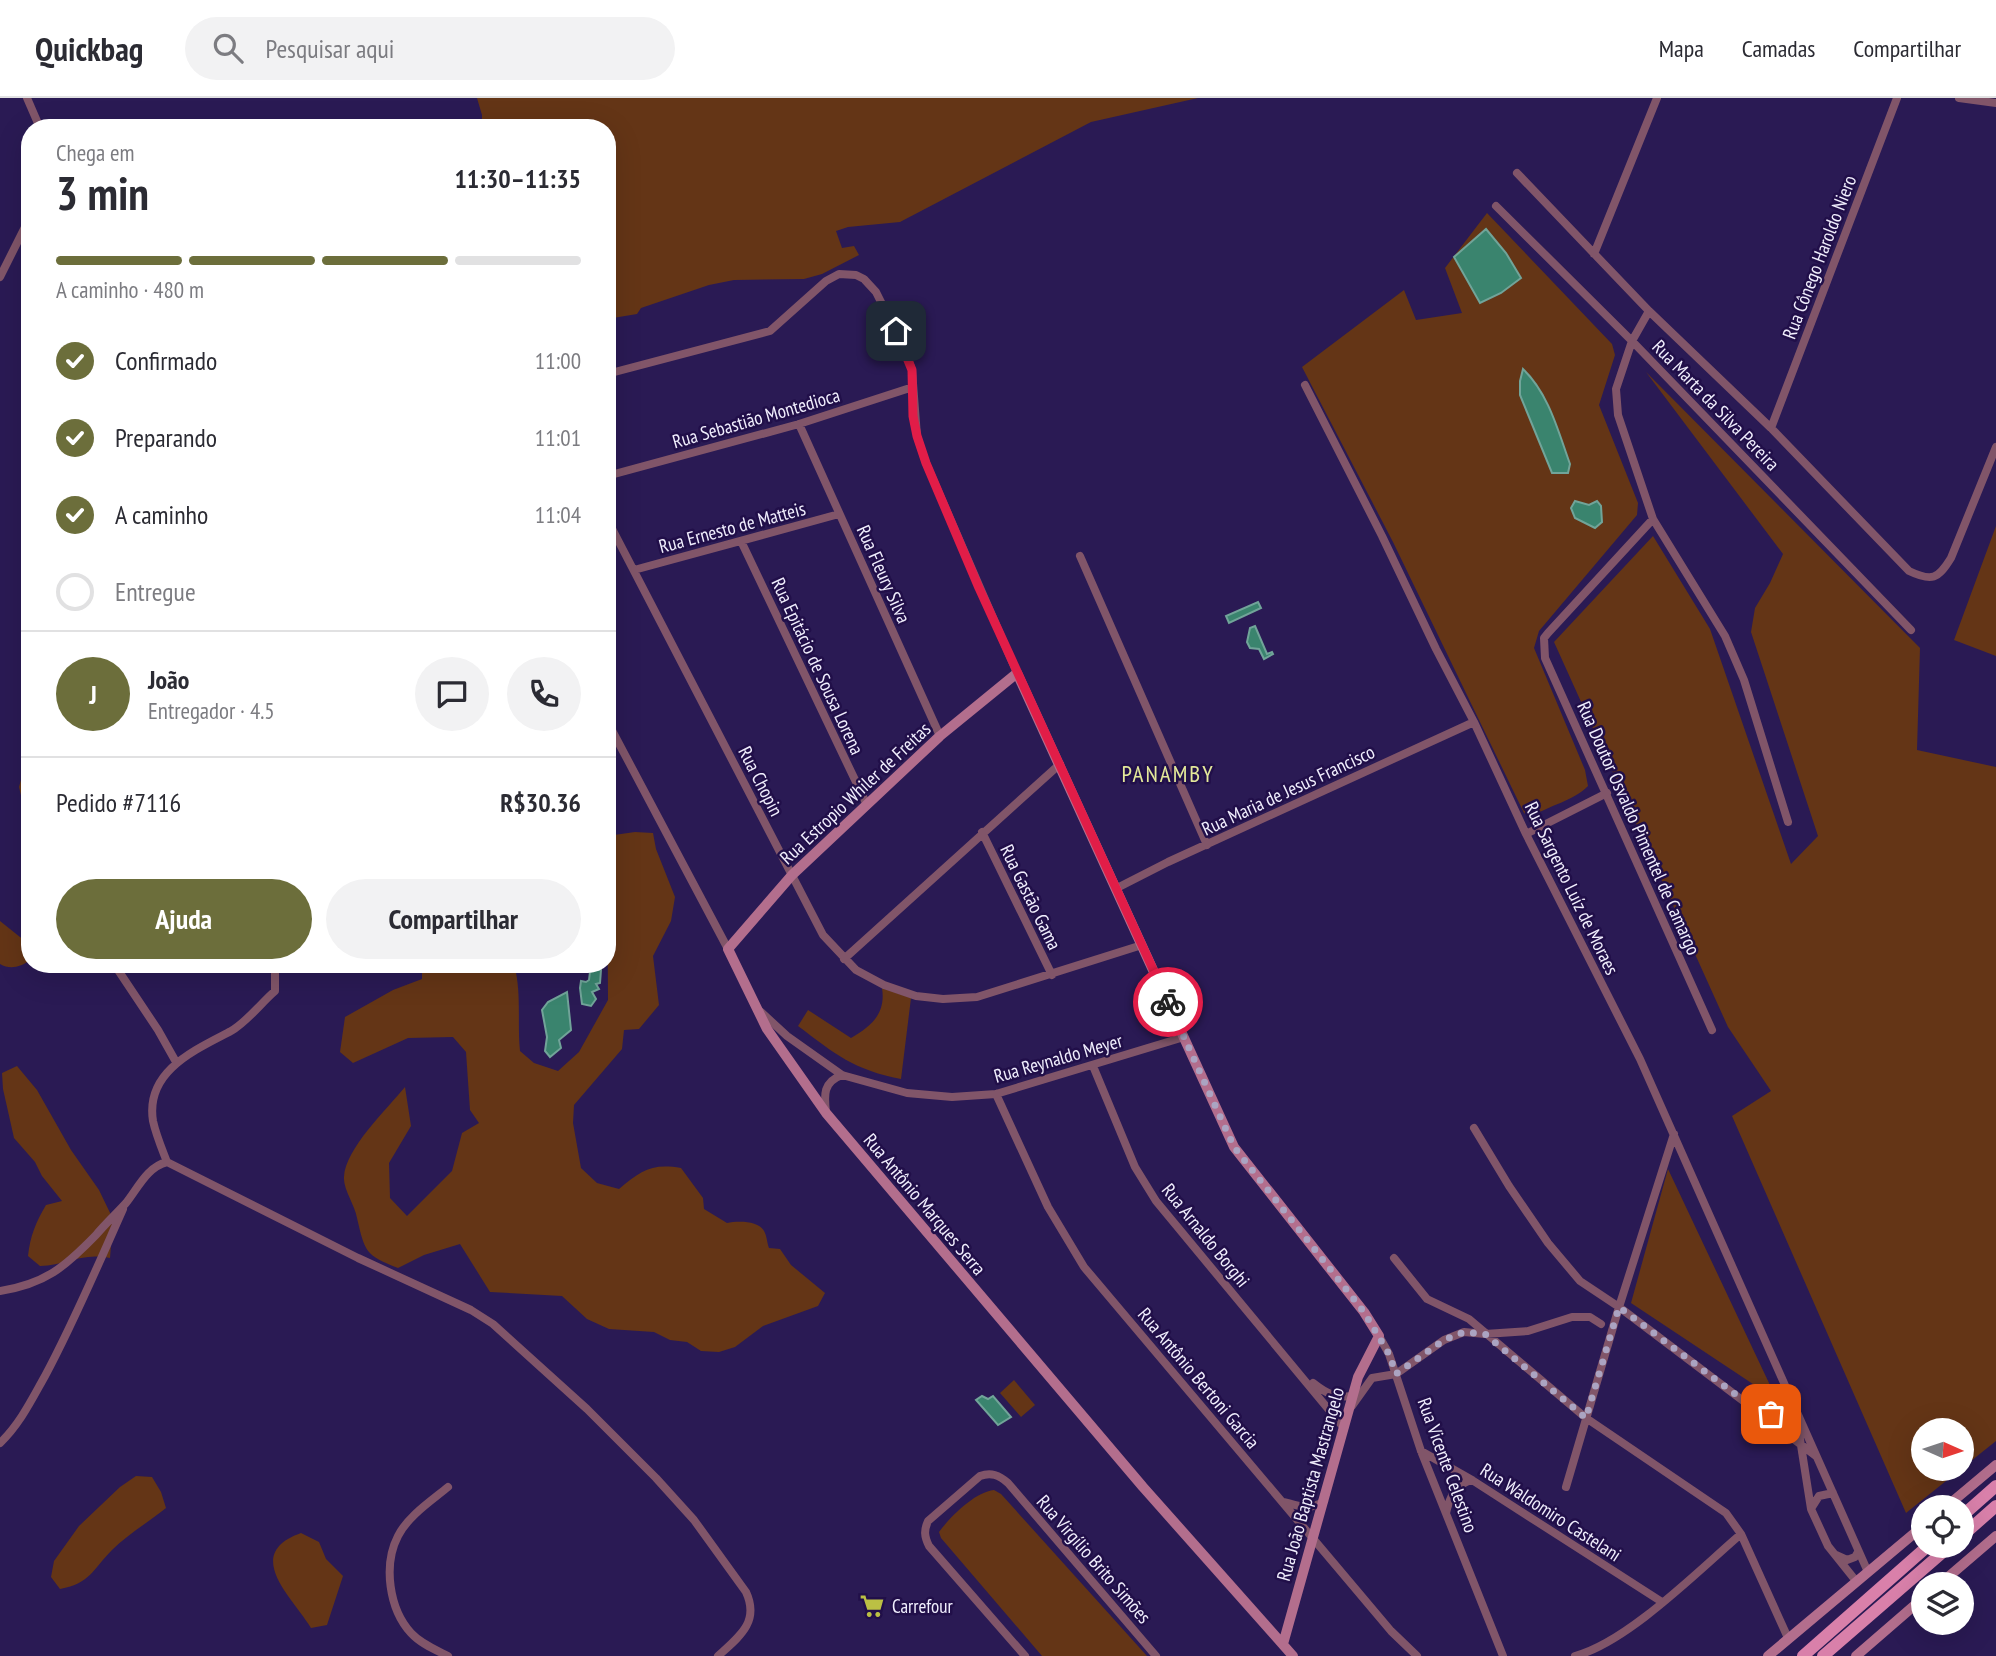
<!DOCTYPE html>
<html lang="pt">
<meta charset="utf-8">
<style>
body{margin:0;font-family:"PT Sans Narrow",sans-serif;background:#f2f2f3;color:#2b2b33;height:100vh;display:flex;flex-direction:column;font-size:26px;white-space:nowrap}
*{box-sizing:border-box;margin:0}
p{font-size:23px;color:#7c7c81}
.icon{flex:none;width:38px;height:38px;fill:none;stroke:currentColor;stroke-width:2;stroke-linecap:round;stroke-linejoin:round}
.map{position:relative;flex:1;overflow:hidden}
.details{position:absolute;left:21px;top:21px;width:595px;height:854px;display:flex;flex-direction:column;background:#fff;border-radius:28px;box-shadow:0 7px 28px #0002}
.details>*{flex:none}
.needle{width:46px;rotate:93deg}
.fabs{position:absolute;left:1911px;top:1320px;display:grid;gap:14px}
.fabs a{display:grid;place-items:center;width:63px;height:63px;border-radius:50%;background:#fff;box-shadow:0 7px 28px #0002;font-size:35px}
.pin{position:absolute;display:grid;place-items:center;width:60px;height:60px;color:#fff;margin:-30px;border-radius:14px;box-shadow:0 4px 10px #0006}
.courier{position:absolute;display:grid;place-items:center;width:70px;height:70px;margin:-35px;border:5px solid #e11d48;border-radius:50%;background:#fff;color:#222;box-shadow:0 2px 9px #0007}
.head em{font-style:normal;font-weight:700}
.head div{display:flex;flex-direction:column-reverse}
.head{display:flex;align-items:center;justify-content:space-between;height:119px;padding:0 35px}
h1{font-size:46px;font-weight:700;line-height:52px}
.bar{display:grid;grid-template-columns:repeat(4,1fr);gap:10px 7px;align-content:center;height:84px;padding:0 35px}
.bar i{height:9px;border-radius:5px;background:#e1e1e2}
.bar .current{background:#6c6e3b}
.bar p{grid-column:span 4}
.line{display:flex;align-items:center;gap:18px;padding:0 35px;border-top:2px solid #e1e1e2}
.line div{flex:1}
.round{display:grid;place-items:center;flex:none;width:74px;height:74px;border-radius:37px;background:#f2f2f3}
ol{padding:0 35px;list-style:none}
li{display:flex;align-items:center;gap:21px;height:77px}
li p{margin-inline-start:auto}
li .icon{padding:7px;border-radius:50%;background:#6c6e3b;color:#fff;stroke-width:4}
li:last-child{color:#7c7c81}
li i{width:38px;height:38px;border:4px solid #e1e1e2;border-radius:50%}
.action{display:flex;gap:14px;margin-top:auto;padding:14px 35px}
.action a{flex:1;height:80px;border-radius:42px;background:#6c6e3b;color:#fff;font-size:28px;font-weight:700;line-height:80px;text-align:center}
.action a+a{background:#f2f2f3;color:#2b2b33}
header{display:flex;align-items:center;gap:42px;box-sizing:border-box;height:98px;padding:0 35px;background:#fff;border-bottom:2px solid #e1e1e2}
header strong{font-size:33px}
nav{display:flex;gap:38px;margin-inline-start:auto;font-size:24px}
.search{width:490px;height:63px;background:#f2f2f3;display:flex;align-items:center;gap:18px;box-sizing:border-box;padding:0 24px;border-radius:38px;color:#7c7c81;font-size:26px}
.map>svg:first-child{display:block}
</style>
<header>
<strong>Quickbag</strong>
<div class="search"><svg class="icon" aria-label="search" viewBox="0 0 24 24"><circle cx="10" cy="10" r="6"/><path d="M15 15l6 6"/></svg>Pesquisar aqui</div>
<nav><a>Mapa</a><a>Camadas</a><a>Compartilhar</a></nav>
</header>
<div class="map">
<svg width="1996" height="1558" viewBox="0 0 1996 1558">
<rect width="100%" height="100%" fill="#2a1a54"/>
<path fill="#643516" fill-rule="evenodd" d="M477,0H1198L1091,24L900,124L848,129L836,133L842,150L854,148L859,157L822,176L804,181L734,182L709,187L641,210L637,216L607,221V30H482V17Z
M1487,115L1612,246L1615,257L1599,307L1638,405L1637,417L1539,533L1534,550L1585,672L1588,688C1573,703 1550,707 1531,719L1524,715L1393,444L1302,269L1404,192L1416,222L1462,215L1445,170Z
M1646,274L1920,550L1917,652L1996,669V1343L1906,1415L1732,1018L1771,993L1728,929L1554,544L1653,438L1710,531L1791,766L1818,738L1751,534L1755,510L1770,485L1783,456ZM1923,1332H1962V1370H1923Z
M1996,428V558L1954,542Z
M30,650V713L24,710L19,689Z
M635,734L653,735L656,751L675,799L671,823L653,858L659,907L639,931L624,932L622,951L574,1007L573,1025L581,1070L597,1085L619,1091C641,1073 651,1065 681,1070L703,1100L704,1111L727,1125C737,1123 758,1122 764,1133C767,1138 767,1145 769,1150L780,1151L791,1167L825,1195L818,1208L763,1228L735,1249L719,1254L701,1253L687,1244L670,1242L654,1234L609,1231L587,1221L562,1198L490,1194L460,1146L424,1157L398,1170C365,1157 365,1154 357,1120C355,1107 343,1091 344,1079C345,1051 387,1011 405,989L411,1028L389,1065L390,1100L407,1118L452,1073L462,1035L479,1025L470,1012L466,954L453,939L408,940L353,965L340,954L345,919L393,892L422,881V866H514C522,895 517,924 520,953L534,965L558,973L579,954L608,902L607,738Z
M0,823L30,847V862C21,869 10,872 0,866Z
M882,890L911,900L901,981C854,972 835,956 798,928L808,912L851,940C872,928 886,915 882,890Z
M17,968L37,992L71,1052L99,1092L113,1121L110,1160C81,1154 67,1167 40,1168L28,1158C30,1138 36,1124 46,1107L62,1103L42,1078L35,1064L14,1040L3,991L2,975Z
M1668,1071L1777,1302L1631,1205Z
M1014,1282L1035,1307L1021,1319L1000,1295Z
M136,1378L152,1379L161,1394L166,1410C149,1424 128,1436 112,1452C92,1472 91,1485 60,1491L51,1479L54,1463L79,1428L120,1389Z
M994,1392L1001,1396L1147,1558H1042L941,1440L939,1434C951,1418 975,1394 994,1392Z
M301,1435L319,1444L326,1461L343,1478L327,1527L311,1530C292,1499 242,1456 301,1435Z"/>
<path fill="#3a846e" stroke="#71a499" stroke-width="2" d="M1486,131L1506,155L1521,180L1501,195L1480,205L1454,159Z
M1523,271C1549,296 1558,333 1570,366L1568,375H1552L1520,297V283Z
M1575,403L1589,407L1597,403L1601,408L1602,424L1595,430L1575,420L1571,410Z
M1258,504L1261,510L1229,525L1226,518Z
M1255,528L1267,556L1272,554L1273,556L1264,561L1259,551L1250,550L1247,544L1250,530Z
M594,872H601L600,885L596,886L599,891L592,894L596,901L591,908L582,906L580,890L581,883L586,884L589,882L590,874Z
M567,894L571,932L559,942L561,950L550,959L545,953L547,939L542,912L548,904Z
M982,1298L988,1301L993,1298L1011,1319L998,1327L976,1302Z"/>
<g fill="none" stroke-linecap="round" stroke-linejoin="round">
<path stroke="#815569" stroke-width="8" d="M27,0L40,30
M1959,0L1996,5
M1517,75L1649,213L1771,330L1909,473C1932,484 1938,481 1951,460L1996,349
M1496,108L1632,243L1911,532
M1594,156L1657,0
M0,179L30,119
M1649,213L1632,243L1616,291L1618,317L1653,421L1725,538L1744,582L1788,724
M607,276L770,233L826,183L839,176L856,177L864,181L876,194L905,252L912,272L917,338L926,365L1017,575
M1305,287L1382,438L1436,551L1474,624L1526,736L1640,961L1868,1474
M799,326L940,638
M1771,330L1897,0
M607,378L799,326L913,289
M607,421L823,837L856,872L884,887L916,898L943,901L977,899L1142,847
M1653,421L1548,535L1544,540L1545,560L1712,932
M741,443L867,707
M1080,458L1207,747
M634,472L839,416
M607,623L728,851
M982,734L1052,877
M1526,736L1607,695
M1117,790L1168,764L1474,624
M844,861L1060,666
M114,866L158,932L176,964
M761,914L787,938L842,977L907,995L952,999L996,996L1184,939
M1093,968L1135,1069L1156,1103L1344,1330
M996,996L1048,1109L1084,1169L1391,1533L1417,1558
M826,1014C824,997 823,984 842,977
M1474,1030L1509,1088L1548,1145L1580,1183L1619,1209L1816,1358
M167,1064C162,1051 156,1037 153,1023C145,973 195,952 231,933C247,924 261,905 275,893V866
M1394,1160L1427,1201L1469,1221L1586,1320L1726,1415L1741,1436L1788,1540
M0,1193C45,1186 65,1169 96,1137C105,1126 116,1116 126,1105C138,1090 147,1069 167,1064L358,1160L471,1212L493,1226L587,1311L656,1380L694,1422L746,1494C760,1524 739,1539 718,1558
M1379,1238L1389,1256L1421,1353L1503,1558
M1313,1285C1327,1296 1335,1300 1354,1298
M1352,1308L1372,1280L1396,1276L1444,1242L1464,1234L1485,1236L1528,1233L1572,1219H1590L1601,1226
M1763,1317L1784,1312L1792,1305
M1797,1322L1811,1411L1828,1448L1856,1483
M0,1345C20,1326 32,1301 45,1278C74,1224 98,1167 123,1111
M1421,1353L1472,1382L1662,1504
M448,1389C431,1403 408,1418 398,1438C383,1467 389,1511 411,1535C421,1546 436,1552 448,1558
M1566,1389L1619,1209L1674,1036
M1284,1404C1299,1408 1310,1413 1324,1403
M1812,1409L1819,1398L1833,1395
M1446,1415C1450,1398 1455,1387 1472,1382
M1836,1457L1847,1462L1855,1459L1858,1454
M1025,1558L929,1448C924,1438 924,1432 928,1423L980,1378C991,1374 999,1377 1008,1385L1156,1558
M1575,1558C1628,1544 1699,1472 1741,1436"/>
<path stroke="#b36e8d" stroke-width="10" d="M1946,1409L1996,1367
M1940,1486L1996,1438
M1283,1546L1358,1279L1379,1238L1364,1214L1234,1049L1017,575L940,638L792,777L728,851L767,931L826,1015L1143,1389L1293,1558
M1768,1558L1923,1428
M1856,1558L1923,1500"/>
<path stroke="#d980aa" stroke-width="12" d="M1962,1418L1996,1388
M1962,1438L1996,1408
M1803,1558L1929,1447
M1823,1558L1951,1447"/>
</g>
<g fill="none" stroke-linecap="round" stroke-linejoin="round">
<path stroke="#aba4c2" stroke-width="7" stroke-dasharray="0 12.6" d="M1168,904L1234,1049L1364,1214L1389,1256L1396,1276L1444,1242L1464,1234L1485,1236L1586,1320L1619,1209L1763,1317L1771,1316"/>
<path stroke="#e11d48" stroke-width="9" d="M896,233L912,272L913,318L917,338L926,365L979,490L1168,904"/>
</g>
<defs>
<g id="supermarket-bare" transform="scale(1.89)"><path d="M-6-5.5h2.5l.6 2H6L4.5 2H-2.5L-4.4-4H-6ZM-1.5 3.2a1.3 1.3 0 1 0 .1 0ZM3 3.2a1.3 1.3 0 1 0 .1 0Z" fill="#bbc044" stroke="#210f49" stroke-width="2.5" paint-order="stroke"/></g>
</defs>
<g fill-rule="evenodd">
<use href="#supermarket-bare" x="872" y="1508"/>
</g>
<g text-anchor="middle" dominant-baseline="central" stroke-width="5" stroke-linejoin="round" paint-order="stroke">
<g font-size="19" fill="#f0eefd" stroke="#210f49">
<text transform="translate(1819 159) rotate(-69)">Rua Cônego Haroldo Niero</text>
<text transform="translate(1716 307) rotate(46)">Rua Marta da Silva Pereira</text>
<text transform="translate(756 320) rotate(-16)">Rua Sebastião Montedioca</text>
<text transform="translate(732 429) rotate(-15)">Rua Ernesto de Matteis</text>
<text transform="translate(884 476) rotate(66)">Rua Fleury Silva</text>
<text transform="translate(818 568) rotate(65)">Rua Epitácio de Sousa Lorena</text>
<text transform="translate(761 683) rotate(63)">Rua Chopin</text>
<text transform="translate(1288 692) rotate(-25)">Rua Maria de Jesus Francisco</text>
<text transform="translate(855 695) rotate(-43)">Rua Estropio Whiler de Freitas</text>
<text transform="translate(1639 730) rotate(66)">Rua Doutor Osvaldo Pimentel de Camargo</text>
<text transform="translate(1572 790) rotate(64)">Rua Sargento Luíz de Moraes</text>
<text transform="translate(1031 799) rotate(64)">Rua Gastão Gama</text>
<text transform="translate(1058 960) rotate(-16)">Rua Reynaldo Meyer</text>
<text transform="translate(925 1106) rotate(50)">Rua Antônio Marques Serra</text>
<text transform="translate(1206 1137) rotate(51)">Rua Arnaldo Borghi</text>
<text transform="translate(1199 1280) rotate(50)">Rua Antônio Bertoni Garcia</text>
<text transform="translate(1448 1367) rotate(70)">Rua Vicente Celestino</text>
<text transform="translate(1310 1386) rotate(-74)">Rua João Baptista Mastrangelo</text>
<text transform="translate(1551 1414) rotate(33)">Rua Waldomiro Castelani</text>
<text transform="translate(1094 1461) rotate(49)">Rua Virgílio Brito Simões</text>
</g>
<g font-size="19" fill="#f0eefd" stroke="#210f49" text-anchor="start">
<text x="892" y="1508">Carrefour</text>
</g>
<g font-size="23" letter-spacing="2" fill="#e4e99a" stroke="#210f49">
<text x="1168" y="675">PANAMBY</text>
</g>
</g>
</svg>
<div class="fabs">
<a><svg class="needle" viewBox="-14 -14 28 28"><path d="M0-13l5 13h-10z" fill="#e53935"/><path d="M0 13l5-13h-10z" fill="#7c7c81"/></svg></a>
<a><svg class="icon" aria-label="locate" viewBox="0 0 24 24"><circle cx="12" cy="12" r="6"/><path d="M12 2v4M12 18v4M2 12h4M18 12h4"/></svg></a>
<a><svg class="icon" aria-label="layers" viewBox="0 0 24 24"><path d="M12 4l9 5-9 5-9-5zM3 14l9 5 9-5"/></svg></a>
</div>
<div class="pin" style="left:1771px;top:1316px;background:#ea580c"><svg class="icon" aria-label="bag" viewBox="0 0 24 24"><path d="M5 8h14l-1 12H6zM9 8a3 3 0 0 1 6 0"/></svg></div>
<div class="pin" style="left:896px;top:233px;background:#1f2937"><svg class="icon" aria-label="home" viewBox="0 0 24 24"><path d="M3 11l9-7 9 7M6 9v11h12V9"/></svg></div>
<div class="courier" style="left:1168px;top:904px"><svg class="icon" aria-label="bike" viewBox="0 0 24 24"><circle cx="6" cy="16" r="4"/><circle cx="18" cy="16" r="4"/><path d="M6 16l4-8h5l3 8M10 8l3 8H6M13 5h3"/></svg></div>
<section class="details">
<div class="head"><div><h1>3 min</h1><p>Chega em</p></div><em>11:30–11:35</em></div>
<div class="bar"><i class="current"></i><i class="current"></i><i class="current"></i><i></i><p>A caminho · 480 m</p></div>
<ol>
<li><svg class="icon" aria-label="check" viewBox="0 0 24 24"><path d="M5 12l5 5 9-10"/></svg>Confirmado<p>11:00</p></li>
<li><svg class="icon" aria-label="check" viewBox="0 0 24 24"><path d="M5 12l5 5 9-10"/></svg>Preparando<p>11:01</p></li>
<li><svg class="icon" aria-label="check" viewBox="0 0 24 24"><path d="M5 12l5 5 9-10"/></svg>A caminho<p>11:04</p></li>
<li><i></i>Entregue</li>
</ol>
<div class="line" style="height:126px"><b class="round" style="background:#6c6e3b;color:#fff">J</b><div><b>João</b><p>Entregador · 4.5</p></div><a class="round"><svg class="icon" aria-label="chat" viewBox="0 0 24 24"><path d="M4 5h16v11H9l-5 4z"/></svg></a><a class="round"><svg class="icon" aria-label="phone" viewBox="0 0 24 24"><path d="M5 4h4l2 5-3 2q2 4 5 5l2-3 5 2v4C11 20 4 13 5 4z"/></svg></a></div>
<div class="line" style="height:91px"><div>Pedido #7116</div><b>R$30.36</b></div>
<div class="action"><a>Ajuda</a><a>Compartilhar</a></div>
</section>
</div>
